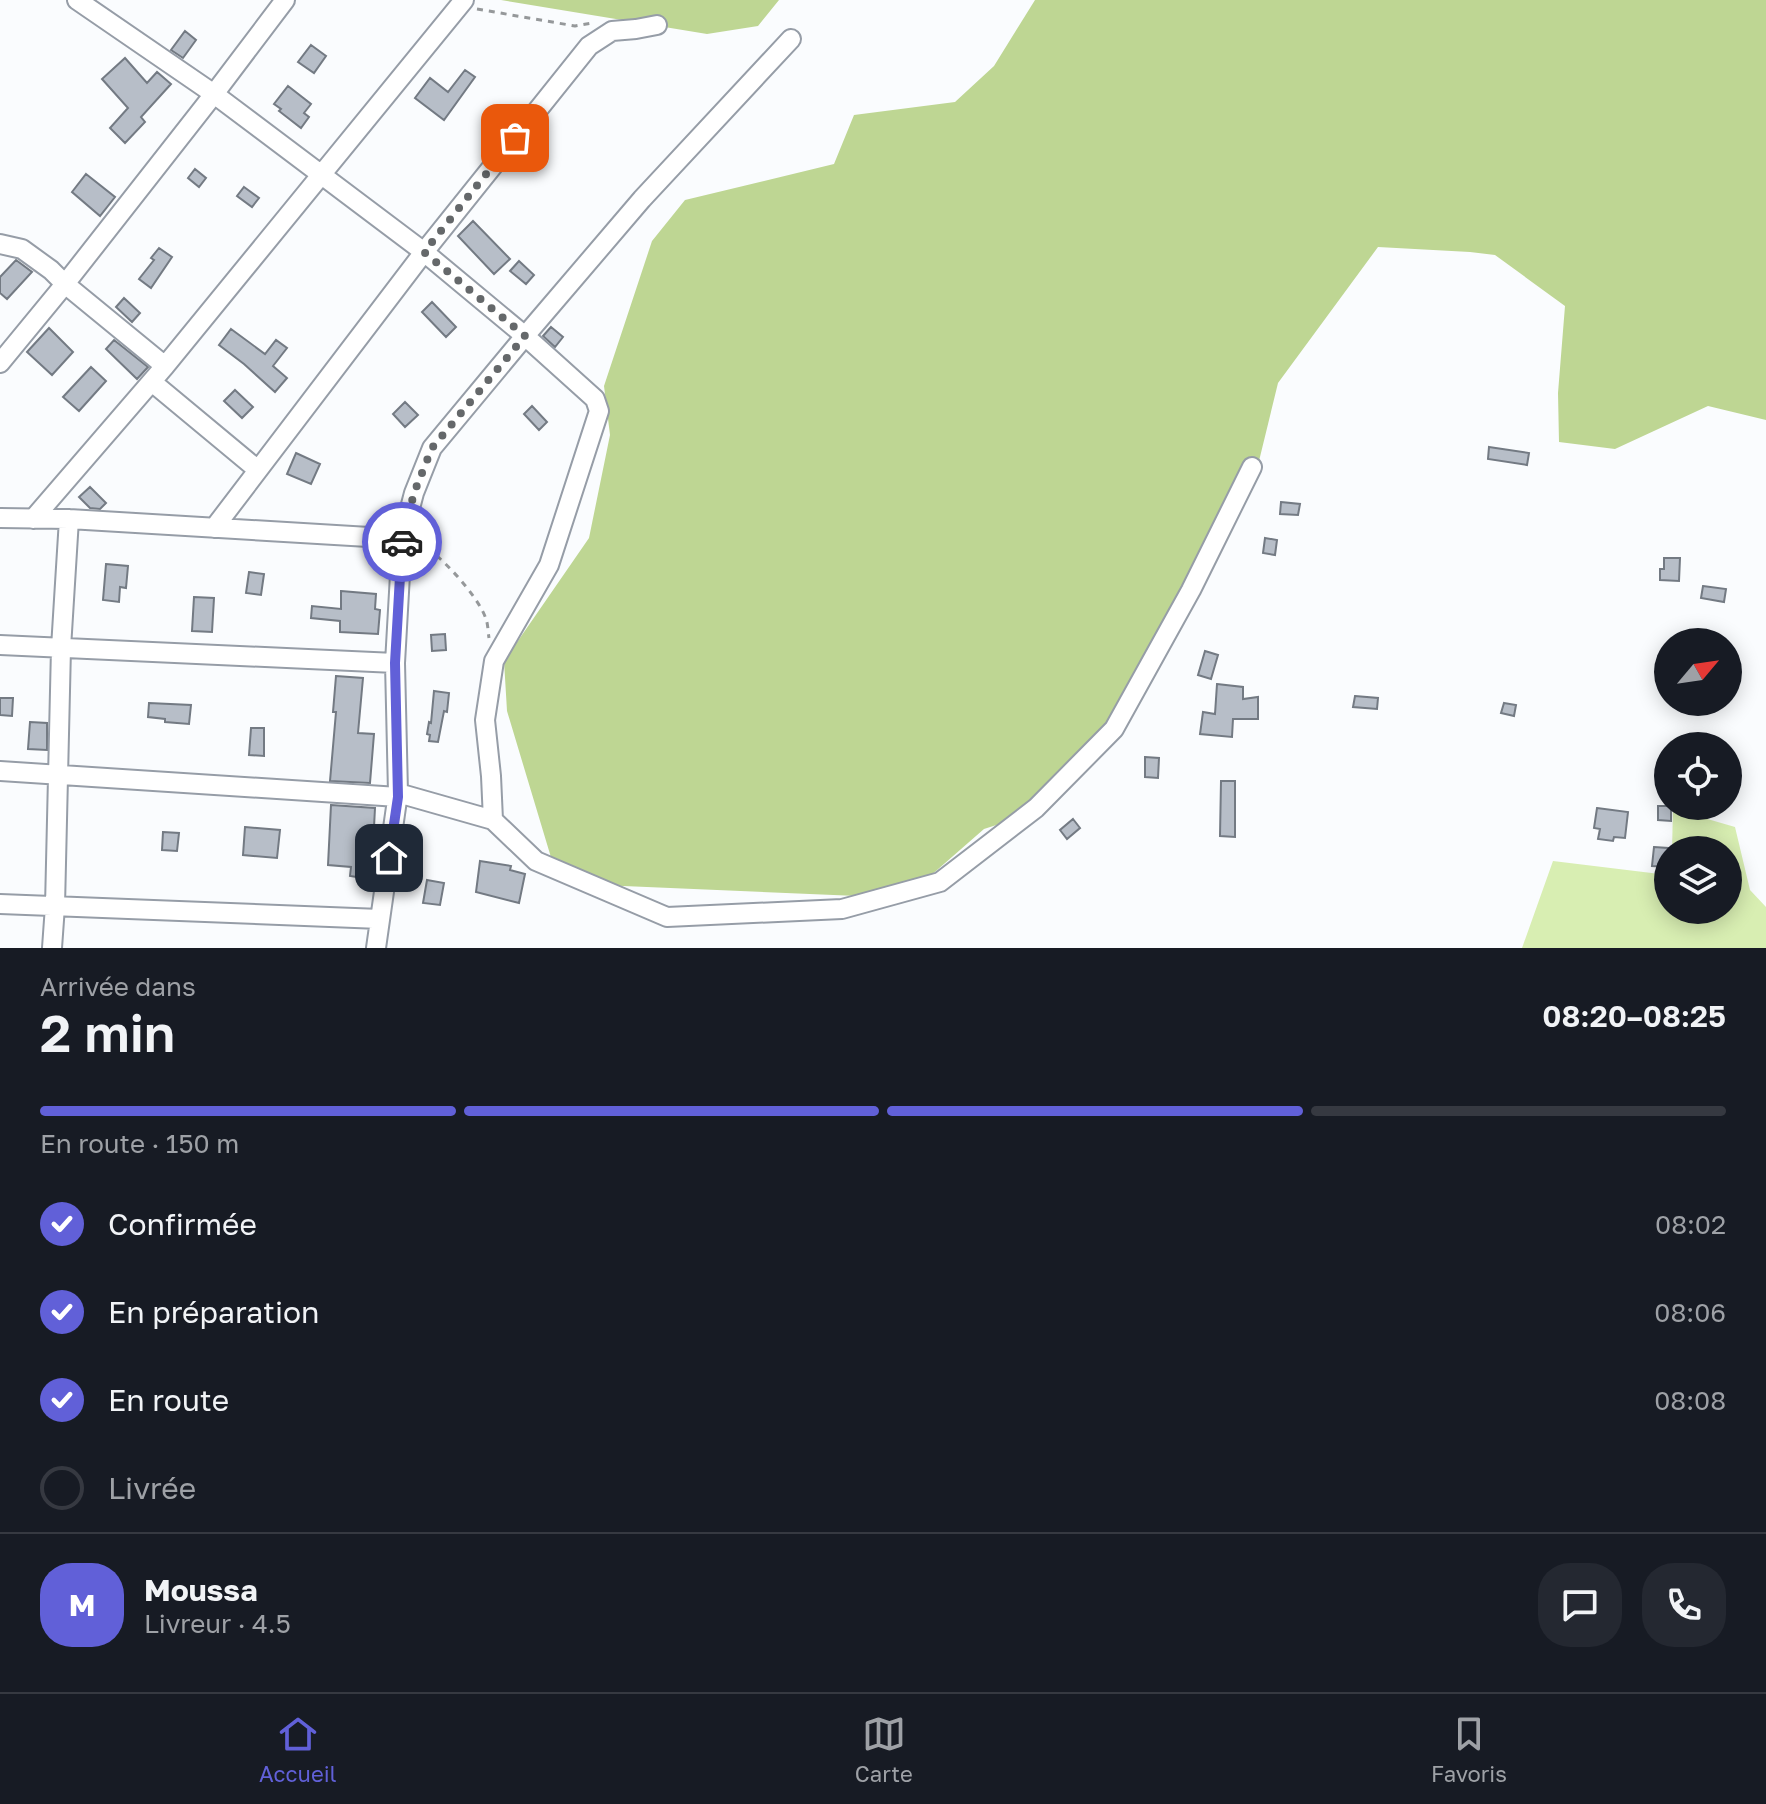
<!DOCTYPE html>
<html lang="fr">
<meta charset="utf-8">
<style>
body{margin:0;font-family:"Golos Text",sans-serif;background:#242831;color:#f1f3f6;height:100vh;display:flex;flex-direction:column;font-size:30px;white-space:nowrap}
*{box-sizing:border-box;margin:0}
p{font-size:26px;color:#9ea1a6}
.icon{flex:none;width:44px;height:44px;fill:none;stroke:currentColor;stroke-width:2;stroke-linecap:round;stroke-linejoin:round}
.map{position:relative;height:948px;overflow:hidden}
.details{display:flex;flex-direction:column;background:#171b24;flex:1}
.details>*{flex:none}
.needle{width:52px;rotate:61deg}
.controls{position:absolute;left:1654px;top:628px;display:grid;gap:16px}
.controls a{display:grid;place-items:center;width:88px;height:88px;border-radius:50%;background:#171b24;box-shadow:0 4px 20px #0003;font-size:40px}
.pin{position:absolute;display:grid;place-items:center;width:68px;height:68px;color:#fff;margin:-34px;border-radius:16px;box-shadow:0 4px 12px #0006}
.courier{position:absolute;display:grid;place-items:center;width:80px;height:80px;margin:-40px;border:6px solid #6160d8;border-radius:50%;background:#fff;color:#222;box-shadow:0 2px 10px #0007}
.headline em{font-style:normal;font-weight:600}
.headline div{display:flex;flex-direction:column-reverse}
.headline{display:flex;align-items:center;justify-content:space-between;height:136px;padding:0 40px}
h1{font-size:52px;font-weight:600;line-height:60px}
.bar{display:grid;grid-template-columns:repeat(4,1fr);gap:12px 8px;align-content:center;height:96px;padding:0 40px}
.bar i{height:10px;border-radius:6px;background:#363941}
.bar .selected{background:#6160d8}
.bar p{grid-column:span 4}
.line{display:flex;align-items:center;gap:20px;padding:0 40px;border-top:2px solid #363941}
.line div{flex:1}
.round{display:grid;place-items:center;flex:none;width:84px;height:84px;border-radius:32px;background:#242831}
ol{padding:0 40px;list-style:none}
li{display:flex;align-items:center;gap:24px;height:88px}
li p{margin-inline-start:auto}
li .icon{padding:8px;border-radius:50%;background:#6160d8;color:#fff;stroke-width:4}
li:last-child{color:#9ea1a6}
li i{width:44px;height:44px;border:4px solid #363941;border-radius:50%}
.tabs{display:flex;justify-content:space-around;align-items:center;height:112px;border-top:2px solid #363941;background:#171b24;font-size:22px;color:#9ea1a6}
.tabs a{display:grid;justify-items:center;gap:4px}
.tabs .selected{color:#6160d8}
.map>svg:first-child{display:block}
</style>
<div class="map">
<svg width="1766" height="948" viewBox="0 0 1766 948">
<rect width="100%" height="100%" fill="#fafcfe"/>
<path fill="#d8eeb2" d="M1673,809L1735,827L1750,890L1766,907V948H1522L1553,861L1668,875V910H1728V850H1672Z"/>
<path fill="#bed693" d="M501,0H779L758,26L707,34Z
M1035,0H1766V420L1708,406L1615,449L1559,442L1558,393L1565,306L1495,255L1470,252L1378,247L1278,383L1259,461L1135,706L1021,817L984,829L905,898L600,885L553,864L507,711L504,661L589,538L610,435L604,386L652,241L685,200L834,164L854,115L955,102L994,66Z"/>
<path fill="#b7bec8" stroke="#737a83" stroke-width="2" d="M185,31L196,40L183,58L171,50Z
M311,45L326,56L314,73L298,62Z
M125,58L147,83L157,72L171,84L141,117L145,122L125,143L110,128L128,108L102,79Z
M465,70L475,77L444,120L415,98L430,78L448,92Z
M288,86L311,104L304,113L309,117L301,128L279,111L281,109L274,104Z
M195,169L206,178L199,187L188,178Z
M86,174L115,197L100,216L72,192Z
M244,187L259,198L252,207L237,196Z
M473,221L510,259L494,274L458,236Z
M159,248L172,257L151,288L139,279L154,260L151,258Z
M16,260L32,272L7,299L0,293V277Z
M519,261L534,275L526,284L510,271Z
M124,298L140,313L132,322L116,307Z
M432,302L456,327L446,337L422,312Z
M551,327L563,337L555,347L543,336Z
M49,328L73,352L52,375L27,352Z
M231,329L265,354L276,340L287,348L273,366L287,378L275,392L244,364L219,345Z
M114,340L148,367L137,379L106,349Z
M91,367L106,381L79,411L63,397Z
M235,390L253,407L242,418L224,401Z
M405,402L418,415L405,427L393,414Z
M532,406L547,422L539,430L524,414Z
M1489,447L1529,453L1527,465L1488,459Z
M296,453L320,464L311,484L287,474Z
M90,487L106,503L100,509L90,508L79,497Z
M1281,502L1300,504L1298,515L1280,514Z
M1265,538L1277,540L1275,555L1263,553Z
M1664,558H1680L1679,581L1660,580V569H1664Z
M106,564L128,566L126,588L120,587L119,602L103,600Z
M249,572L264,574L261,595L246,593Z
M1703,586L1726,589L1724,602L1701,598Z
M341,591L376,594L375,609L380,610L378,634L340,632V621L311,618L312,606L341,609Z
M194,597L214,598L212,632L192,631Z
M445,634L446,650L432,651L431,635Z
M1205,651L1218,655L1211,679L1198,675Z
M336,676L363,678L358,733L374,734L370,783L330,781L336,712H333Z
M1217,684L1243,687V699L1258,697V719H1233L1232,737L1200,734L1203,712L1215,714Z
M434,691L449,693L447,712L444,711L438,742L429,741L430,735L427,734L429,722L431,723Z
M1355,696L1378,698L1377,709L1353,707Z
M0,698H13L12,716L0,715Z
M149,703L191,705L189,724L165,722V719L148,717Z
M1504,703L1516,705L1514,716L1501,713Z
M30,722L47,723V750L28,749Z
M251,728H264V756L249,755Z
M1145,757L1159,758L1158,778L1145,777Z
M1221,781H1235V837L1220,836Z
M331,805L375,808L374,827L367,826L363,878L350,876L351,867L328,865Z
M1658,806H1671V821L1658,820Z
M1597,808L1628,812L1625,838L1614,837L1613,841L1598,839L1600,829L1594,828Z
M1073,819L1080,828L1067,839L1060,830Z
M245,827L280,830L277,858L243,855Z
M163,832L179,833L177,851L162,850Z
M1654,847L1668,848V867L1652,866Z
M480,861L511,866L510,870L525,874L519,903L476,892Z
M427,880L444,883L440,905L423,903Z"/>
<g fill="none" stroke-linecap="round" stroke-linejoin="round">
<g stroke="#969da7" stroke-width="22">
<path id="minor" d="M77,0L214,94L285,0
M791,39L642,199L525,336L432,448L414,493L402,539L395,663L398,793L493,820L536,861L667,917L842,909L940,882L1036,808L1114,729L1191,590L1252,467
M0,244L22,249L51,270L65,284L165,366
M0,363L65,284L214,94L424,252L525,336L595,399L599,411L549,565L494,661L485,720L491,776L493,820
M152,382L258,470
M0,518L69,519L402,539
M33,519L165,366L464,0
M214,528L424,252L589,46L612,31L636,29L657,25
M0,645L395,663
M0,771L398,797
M0,904L380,919
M52,948L55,906L61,648L69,519
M376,948L398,793"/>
</g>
<path stroke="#95989a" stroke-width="3" stroke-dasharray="6 6" stroke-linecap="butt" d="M477,9L575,26L592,23
M418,541C439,554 478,595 486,619C488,624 488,632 489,638"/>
<use href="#minor" stroke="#fff" stroke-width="18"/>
</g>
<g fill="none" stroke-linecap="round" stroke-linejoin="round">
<path stroke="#65686a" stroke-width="8" stroke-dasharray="0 14.4" d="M402,542L414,493L432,448L525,336L424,252L515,138"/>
<path stroke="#6160d8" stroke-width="10" d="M389,858L398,797L395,663L402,542"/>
</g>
</svg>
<div class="controls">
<a><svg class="needle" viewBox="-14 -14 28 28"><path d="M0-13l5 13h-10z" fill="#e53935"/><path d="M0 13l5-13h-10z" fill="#9ea1a6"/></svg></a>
<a><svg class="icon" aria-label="locate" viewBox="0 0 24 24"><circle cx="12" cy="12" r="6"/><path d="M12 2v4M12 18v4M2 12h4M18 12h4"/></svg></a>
<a><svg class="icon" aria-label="layers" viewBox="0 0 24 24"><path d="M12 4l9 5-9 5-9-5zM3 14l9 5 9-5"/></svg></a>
</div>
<div class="pin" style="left:515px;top:138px;background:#ea580c"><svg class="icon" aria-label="bag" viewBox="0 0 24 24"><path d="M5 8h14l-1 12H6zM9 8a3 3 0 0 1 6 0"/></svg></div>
<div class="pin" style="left:389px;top:858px;background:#1f2937"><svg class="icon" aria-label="home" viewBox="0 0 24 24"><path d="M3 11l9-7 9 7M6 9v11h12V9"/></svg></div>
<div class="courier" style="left:402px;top:542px"><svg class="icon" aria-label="car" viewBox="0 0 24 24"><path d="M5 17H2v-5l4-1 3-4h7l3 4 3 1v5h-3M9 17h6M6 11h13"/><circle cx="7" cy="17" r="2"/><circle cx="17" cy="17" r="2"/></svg></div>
</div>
<section class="details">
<div class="headline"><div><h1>2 min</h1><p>Arrivée dans</p></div><em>08:20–08:25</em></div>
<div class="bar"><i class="selected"></i><i class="selected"></i><i class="selected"></i><i></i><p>En route · 150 m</p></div>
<ol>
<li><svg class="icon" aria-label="check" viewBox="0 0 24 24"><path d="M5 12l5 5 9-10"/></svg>Confirmée<p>08:02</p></li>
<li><svg class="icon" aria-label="check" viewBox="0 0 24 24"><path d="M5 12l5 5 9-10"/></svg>En préparation<p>08:06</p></li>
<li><svg class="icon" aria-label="check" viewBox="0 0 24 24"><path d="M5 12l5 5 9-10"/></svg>En route<p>08:08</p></li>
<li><i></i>Livrée</li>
</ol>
<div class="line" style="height:144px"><b class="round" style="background:#6160d8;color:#fff">M</b><div><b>Moussa</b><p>Livreur · 4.5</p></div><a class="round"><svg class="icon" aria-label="chat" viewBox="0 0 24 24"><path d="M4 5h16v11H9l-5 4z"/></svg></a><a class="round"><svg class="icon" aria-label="phone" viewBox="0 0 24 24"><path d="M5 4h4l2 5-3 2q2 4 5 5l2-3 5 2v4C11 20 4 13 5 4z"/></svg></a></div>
</section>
<nav class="tabs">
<a class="selected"><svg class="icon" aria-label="home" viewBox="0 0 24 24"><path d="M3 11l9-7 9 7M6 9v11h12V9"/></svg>Accueil</a>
<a><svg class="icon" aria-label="map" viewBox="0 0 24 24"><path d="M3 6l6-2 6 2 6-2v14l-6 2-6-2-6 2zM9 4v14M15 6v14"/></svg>Carte</a>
<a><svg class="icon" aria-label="saved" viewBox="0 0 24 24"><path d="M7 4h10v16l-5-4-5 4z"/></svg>Favoris</a>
</nav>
